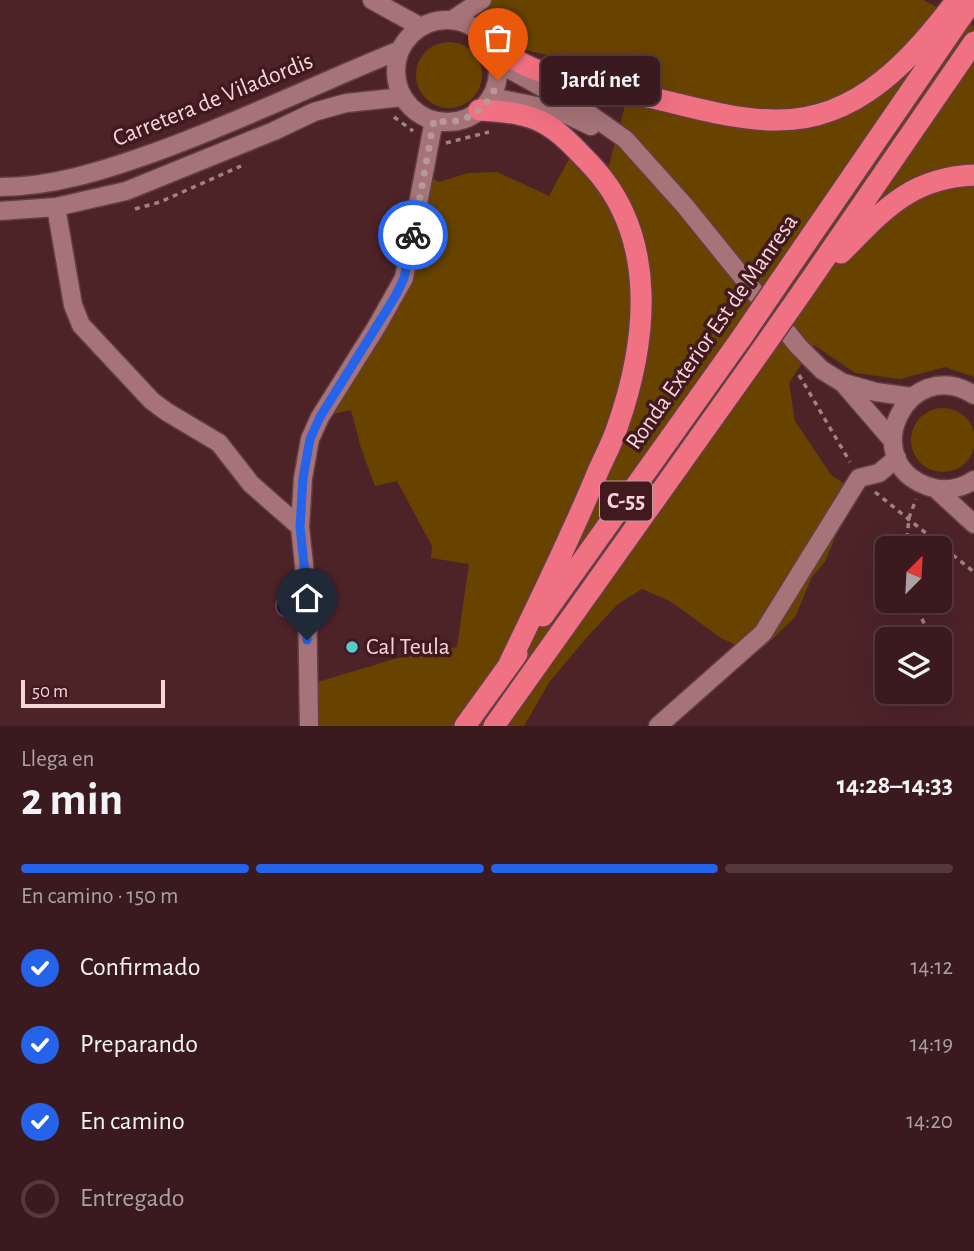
<!DOCTYPE html>
<html lang="es">
<meta charset="utf-8">
<style>
body{margin:0;font-family:"Alegreya Sans",sans-serif;background:#45272b;color:#f1f3f6;height:100vh;display:flex;flex-direction:column;font-size:26px;white-space:nowrap}
*{box-sizing:border-box;margin:0}
p{font-size:23px;color:#aba1a4}
.icon{flex:none;width:38px;height:38px;fill:none;stroke:currentColor;stroke-width:2;stroke-linecap:round;stroke-linejoin:round}
.map{position:relative;height:726px;overflow:hidden}
.sheet{display:flex;flex-direction:column;background:#3a1a1e;flex:1}
.sheet>*{flex:none}
.needle{width:46px;rotate:24deg}
.buttons{position:absolute;left:875px;top:536px;display:grid;gap:14px}
.buttons a{display:grid;place-items:center;width:77px;height:77px;border-radius:10px;background:#3a1a1e;box-shadow:0 7px 28px #0002,0 0 0 2px #54383c;font-size:35px}
.scale{position:absolute;left:21px;bottom:18px;width:144px;box-sizing:border-box;padding-left:7px;border:4px solid #f3d7d8;border-top:0;font-size:19px;line-height:24px;white-space:nowrap;color:#f3d7d8;-webkit-text-stroke:5px #41191e;paint-order:stroke}
.pin{position:absolute;display:grid;place-items:center;width:60px;height:60px;color:#fff;margin:-72px -30px;border-radius:50% 50% 50% 0;rotate:-45deg;box-shadow:0 0 7px #0007}
.pin .icon{rotate:45deg}
.courier{position:absolute;display:grid;place-items:center;width:70px;height:70px;margin:-35px;border:5px solid #2563eb;border-radius:50%;background:#fff;color:#222;box-shadow:0 2px 9px #0007}
.bubble{position:absolute;height:49px;border-radius:10px;background:#3a1a1e;box-shadow:0 7px 28px #0002,0 0 0 2px #54383c;font-size:23px;font-weight:700;line-height:49px;text-align:center}
.head em{font-style:normal;font-weight:700}
.head div{display:flex;flex-direction:column-reverse}
.head{display:flex;align-items:center;justify-content:space-between;height:119px;padding:0 21px}
h1{font-size:46px;font-weight:700;line-height:52px}
.bar{display:grid;grid-template-columns:repeat(4,1fr);gap:10px 7px;align-content:center;height:84px;padding:0 21px}
.bar i{height:9px;border-radius:5px;background:#54383c}
.bar .current{background:#2563eb}
.bar p{grid-column:span 4}
ol{padding:0 21px;list-style:none}
li{display:flex;align-items:center;gap:21px;height:77px}
li p{margin-inline-start:auto}
li .icon{padding:7px;border-radius:50%;background:#2563eb;color:#fff;stroke-width:4}
li:last-child{color:#aba1a4}
li i{width:38px;height:38px;border:4px solid #54383c;border-radius:50%}
.map>svg:first-child{display:block}
</style>
<div class="map">
<svg width="974" height="726" viewBox="0 0 974 726">
<rect width="100%" height="100%" fill="#4d2328"/>
<path fill="#684300" d="M487,0H923L974,26V377L945,367L900,379L855,373L814,345L789,383L795,421L831,475L860,494L840,525L825,562L812,577L795,617L765,646L748,649L734,644L721,638L670,601L642,589L618,604L588,636L550,681L524,726H309L308,685L394,659L457,647L469,564L431,558L432,546L397,481L375,486L361,448L351,410L320,417L396,295L424,173L439,182L468,173L497,172L549,196L575,148L605,180L633,76L497,43L480,16Z
M416 75a33 33 0 1 1 66 0a33 33 0 1 1-66 0Z
M911 440a32 32 0 1 1 64 0a32 32 0 1 1-64 0Z"/>
<path fill="#240232" stroke="#624264" stroke-width="2" d="M276 606a11 11 0 1 1 22 0a11 11 0 1 1-22 0Z"/>
<g fill="none" stroke-linecap="round" stroke-linejoin="round">
<g stroke="#633f45" stroke-width="21">
<path id="minor" d="M372,0L421,27
M396 71a51 51 0 1 1 102 0a51 51 0 1 1-102 0Z
M452,20L482,0
M498,63L585,111L625,139L685,206L799,347L822,370L843,383L893,441
M491,97L557,110L591,126
M0,187C51,187 102,171 150,154C235,124 316,84 400,50
M56,207L73,305L81,325L152,401L167,412L219,443L251,484L300,527L307,593L309,726
M0,211L56,207L126,191L274,131L314,112L346,103L403,97
M844,383L876,392L912,397
M974,395C908,353 856,460 927,486C943,492 960,489 974,480
M936,489L974,524
M300,527L303,478L310,439L320,417L377,326L404,278L434,120
M658,726L763,633L859,478L879,473L897,458"/>
</g>
<g stroke="#633f45" stroke-width="24">
<path id="highway" d="M492,46C506,54 519,63 534,69C570,83 611,88 648,97C690,106 736,121 779,120C859,120 912,58 957,0
M479,110C541,113 552,123 593,167C659,239 647,343 617,428C611,446 601,463 594,481C568,543 538,604 509,664
M841,253C883,211 909,178 974,175
M780,281L973,0
M802,292L974,42
M543,616L742,337
M465,726L517,654
M494,726L760,352"/>
</g>
<path stroke="#a38083" stroke-width="3.5" stroke-dasharray="5 5" stroke-linecap="butt" d="M394,117L413,131
M446,143L489,132
M135,209L160,202L241,166
M799,375L850,462
M875,492L974,572
M906,548L909,518L916,499
M916,600L918,611L932,639"/>
<use href="#minor" stroke="#a67478" stroke-width="18"/>
<use href="#highway" stroke="#f07182" stroke-width="21"/>
<g stroke="#633f45" stroke-width="24" stroke-linecap="butt">
<path id="highway-bridge" d="M742,337L780,281
M760,352L802,292"/>
</g>
<use href="#highway-bridge" stroke="#f07182" stroke-width="21"/>
</g>
<g fill="none" stroke-linecap="round" stroke-linejoin="round">
<path stroke="#b9989a" stroke-width="7" stroke-dasharray="0 12.6" d="M413,235L434,120C464,127 489,110 498,80"/>
<path stroke="#2563eb" stroke-width="9" d="M307,640V593L300,527L303,478L310,439L320,417L396,295L404,278L413,235"/>
</g>
<circle fill="#53cdcb" stroke="#41191e" stroke-width="2.5" cx="352" cy="647" r="7"/>
<g text-anchor="middle" dominant-baseline="central" stroke-width="7" stroke-linejoin="round" paint-order="stroke">
<rect fill="#41191e" stroke="#be9ea0" stroke-width="2" x="600" y="481.5" width="52" height="39" rx="5"/>
<g font-size="23" font-weight="bold" fill="#f3d7d8">
<text x="626" y="501">C-55</text>
</g>
<g font-size="24" fill="#f3d7d8" stroke="#41191e">
<text transform="translate(213 100) rotate(-22)">Carretera de Viladordis</text>
<text transform="translate(712 332) rotate(-55)">Ronda Exterior Est de Manresa</text>
</g>
<g font-size="24" fill="#f3d7d8" stroke="#41191e" text-anchor="start">
<text x="366" y="647">Cal Teula</text>
</g>
</g>
</svg>
<div class="buttons">
<a><svg class="needle" viewBox="-14 -14 28 28"><path d="M0-13l5 13h-10z" fill="#e53935"/><path d="M0 13l5-13h-10z" fill="#aba1a4"/></svg></a>
<a><svg class="icon" aria-label="layers" viewBox="0 0 24 24"><path d="M12 4l9 5-9 5-9-5zM3 14l9 5 9-5"/></svg></a>
</div>
<div class="scale">50 m</div>
<div class="pin" style="left:498px;top:80px;background:#ea580c"><svg class="icon" aria-label="bag" viewBox="0 0 24 24"><path d="M5 8h14l-1 12H6zM9 8a3 3 0 0 1 6 0"/></svg></div>
<div class="pin" style="left:307px;top:640px;background:#1f2937"><svg class="icon" aria-label="home" viewBox="0 0 24 24"><path d="M3 11l9-7 9 7M6 9v11h12V9"/></svg></div>
<div class="courier" style="left:413px;top:235px"><svg class="icon" aria-label="bike" viewBox="0 0 24 24"><circle cx="6" cy="16" r="4"/><circle cx="18" cy="16" r="4"/><path d="M6 16l4-8h5l3 8M10 8l3 8H6M13 5h3"/></svg></div>
<div class="bubble" style="left:541px;top:56px;width:119px">Jardí net</div>
</div>
<section class="sheet">
<div class="head"><div><h1>2 min</h1><p>Llega en</p></div><em>14:28–14:33</em></div>
<div class="bar"><i class="current"></i><i class="current"></i><i class="current"></i><i></i><p>En camino · 150 m</p></div>
<ol>
<li><svg class="icon" aria-label="check" viewBox="0 0 24 24"><path d="M5 12l5 5 9-10"/></svg>Confirmado<p>14:12</p></li>
<li><svg class="icon" aria-label="check" viewBox="0 0 24 24"><path d="M5 12l5 5 9-10"/></svg>Preparando<p>14:19</p></li>
<li><svg class="icon" aria-label="check" viewBox="0 0 24 24"><path d="M5 12l5 5 9-10"/></svg>En camino<p>14:20</p></li>
<li><i></i>Entregado</li>
</ol>
</section>
